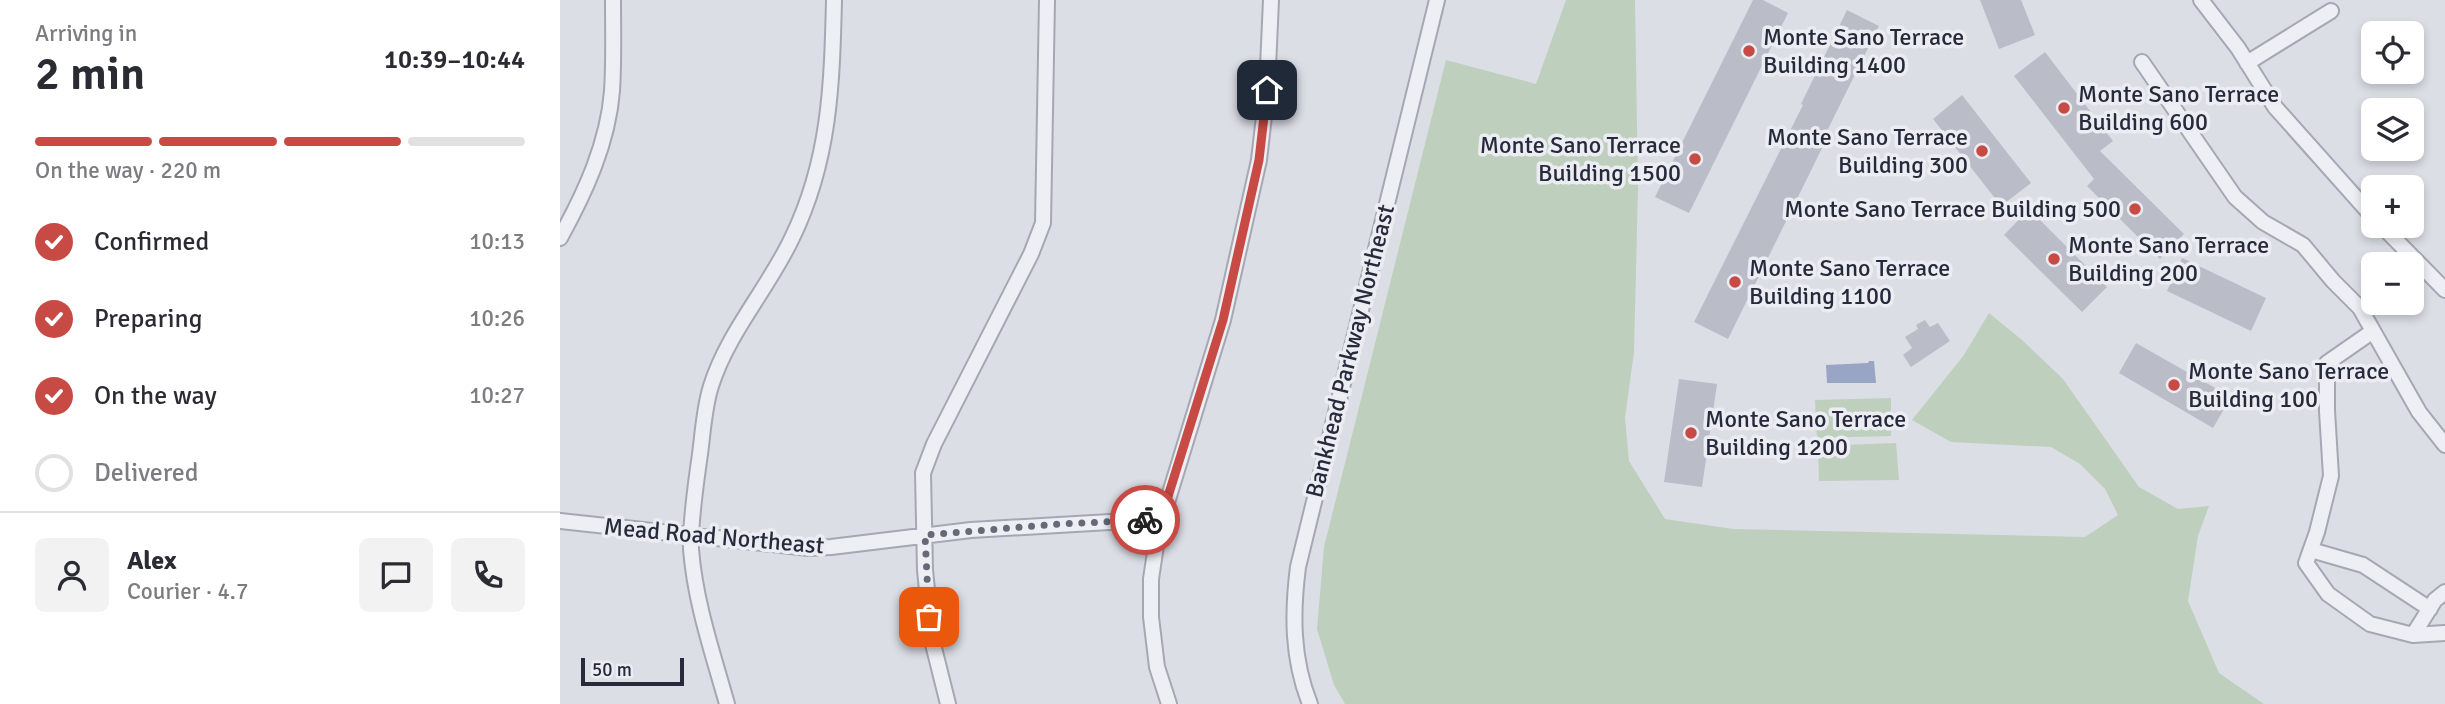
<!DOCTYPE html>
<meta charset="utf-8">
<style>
body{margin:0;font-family:Signika,sans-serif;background:#f2f2f3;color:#2b2b33;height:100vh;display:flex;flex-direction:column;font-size:26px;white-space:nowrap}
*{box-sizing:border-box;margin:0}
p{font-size:23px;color:#7c7c81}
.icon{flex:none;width:38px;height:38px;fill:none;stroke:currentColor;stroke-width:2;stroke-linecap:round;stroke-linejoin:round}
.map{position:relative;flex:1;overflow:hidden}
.sheet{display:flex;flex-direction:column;background:#fff;width:560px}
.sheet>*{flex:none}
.controls{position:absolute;left:1801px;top:21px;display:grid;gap:14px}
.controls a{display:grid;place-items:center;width:63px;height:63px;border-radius:10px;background:#fff;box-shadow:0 4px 10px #0003;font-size:35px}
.scale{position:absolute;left:21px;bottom:18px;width:103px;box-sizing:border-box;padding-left:7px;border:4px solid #262a3b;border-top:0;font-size:19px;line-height:24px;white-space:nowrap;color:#262a3b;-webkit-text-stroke:5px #ebedf3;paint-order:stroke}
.pin{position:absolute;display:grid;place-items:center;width:60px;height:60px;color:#fff;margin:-30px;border-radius:14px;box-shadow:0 4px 10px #0006}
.courier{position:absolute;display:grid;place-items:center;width:70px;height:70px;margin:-35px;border:5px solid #c84a44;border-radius:50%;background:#fff;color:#222;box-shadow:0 2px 9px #0007}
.overview em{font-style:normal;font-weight:600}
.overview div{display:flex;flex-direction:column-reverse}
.overview{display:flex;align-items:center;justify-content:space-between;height:119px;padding:0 35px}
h1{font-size:46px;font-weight:600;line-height:52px}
.bar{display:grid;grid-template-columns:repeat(4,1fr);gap:10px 7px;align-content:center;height:84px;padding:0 35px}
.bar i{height:9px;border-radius:5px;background:#e1e1e2}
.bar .on{background:#c84a44}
.bar p{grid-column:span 4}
.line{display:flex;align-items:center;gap:18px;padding:0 35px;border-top:2px solid #e1e1e2}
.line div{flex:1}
.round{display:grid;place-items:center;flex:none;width:74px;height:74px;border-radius:10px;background:#f2f2f3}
ol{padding:0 35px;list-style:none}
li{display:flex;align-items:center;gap:21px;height:77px}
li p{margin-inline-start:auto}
li .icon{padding:7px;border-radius:50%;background:#c84a44;color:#fff;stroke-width:4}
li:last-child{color:#7c7c81}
li i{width:38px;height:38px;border:4px solid #e1e1e2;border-radius:50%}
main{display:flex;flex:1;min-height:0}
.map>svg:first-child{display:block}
</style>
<main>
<section class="sheet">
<div class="overview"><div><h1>2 min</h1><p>Arriving in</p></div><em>10:39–10:44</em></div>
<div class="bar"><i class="on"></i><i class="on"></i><i class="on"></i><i></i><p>On the way · 220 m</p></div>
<ol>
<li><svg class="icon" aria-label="check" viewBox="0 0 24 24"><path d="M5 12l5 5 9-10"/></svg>Confirmed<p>10:13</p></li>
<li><svg class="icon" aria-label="check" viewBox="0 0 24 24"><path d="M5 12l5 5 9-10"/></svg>Preparing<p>10:26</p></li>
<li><svg class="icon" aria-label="check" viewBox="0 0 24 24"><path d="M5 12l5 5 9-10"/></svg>On the way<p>10:27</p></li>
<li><i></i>Delivered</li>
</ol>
<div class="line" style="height:126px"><a class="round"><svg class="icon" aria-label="person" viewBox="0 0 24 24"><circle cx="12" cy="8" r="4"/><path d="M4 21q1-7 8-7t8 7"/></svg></a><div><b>Alex</b><p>Courier · 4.7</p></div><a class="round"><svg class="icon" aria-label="chat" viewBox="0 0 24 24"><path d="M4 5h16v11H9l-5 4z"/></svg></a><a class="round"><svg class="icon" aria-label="phone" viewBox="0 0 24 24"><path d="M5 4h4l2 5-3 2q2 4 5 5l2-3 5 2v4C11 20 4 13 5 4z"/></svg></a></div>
</section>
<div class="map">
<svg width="1885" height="704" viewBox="0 0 1885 704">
<rect width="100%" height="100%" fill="#dcdee6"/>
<path fill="#becfbd" d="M1006,0H1075L1078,188L1074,352L1065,418L1069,461L1105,519L1173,529L1525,537L1558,515L1545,489L1520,464L1491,447L1391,442L1352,420L1404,355L1429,313L1462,340L1503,379L1579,487L1618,509L1649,506L1638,536L1628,601L1659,673L1704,704H785L774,685L757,629L764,547L886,60L976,84Z
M1331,398V436L1257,438L1255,400Z
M1336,443L1339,480L1259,481L1258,446Z"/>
<path fill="#98a5c5" d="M1309,361H1314L1316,383H1267L1266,365L1308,363Z"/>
<path fill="#babcc8" d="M1193,0H1203L1228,13L1129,213L1095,197Z
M1420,0H1461L1475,35L1439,49Z
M1287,10L1319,26L1265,135L1268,136L1168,339L1134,322L1243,105L1241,104Z
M1485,52L1553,141L1540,151L1624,234L1600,259L1527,186L1534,179L1454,76Z
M1402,95L1471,183L1441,206L1373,119Z
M1469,209L1547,287L1522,312L1444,235Z
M1622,258L1706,298L1691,331L1607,291Z
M1365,320L1370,327L1378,323L1390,341L1351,367L1343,355L1352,348L1345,337L1358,329L1356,325Z
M1576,343L1671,397L1653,428L1559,373Z
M1119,379L1157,384L1142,487L1104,482Z"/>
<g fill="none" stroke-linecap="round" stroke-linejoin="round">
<g stroke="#a5a8b3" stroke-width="18">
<path id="minor" d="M1641,0L1678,48L1715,107L1813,217
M1582,62L1675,197L1703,222L1743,245L1773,281L1800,308L1859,412L1885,445
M1687,63L1771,11
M1822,226L1885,290
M0,238C25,193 48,143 52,91C54,61 53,30 53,0
M1800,308L1813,300
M1813,331L1767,363V411L1771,476L1757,532L1746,563L1768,594L1810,624L1853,635L1885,633
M0,521L249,548L271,547L411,530L601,519
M1751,550L1803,565L1870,609
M1853,635L1875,600L1885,592
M167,704C153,654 135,602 131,549C130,522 136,482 140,454C143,432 144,408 151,386C168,332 208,289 232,238C270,160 272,84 274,0
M388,704L372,640L365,570L363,473L374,444L471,254L483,223L487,0
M609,704L597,667L591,617V579L598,532L663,320L699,160L707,90L711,0
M750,704C732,659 732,614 738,567L877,0"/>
</g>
<use href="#minor" stroke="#eeeff4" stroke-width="14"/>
</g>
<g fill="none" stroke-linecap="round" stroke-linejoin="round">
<path stroke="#666977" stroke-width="7" stroke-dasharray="0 12.6" d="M369,617L365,535L500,524L585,520"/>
<path stroke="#c84a44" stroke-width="9" d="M585,520L601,519L663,320L699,160L707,90"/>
</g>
<g fill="#c84a44" stroke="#ebedf3" stroke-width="2.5">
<circle cx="1189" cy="51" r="7"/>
<circle cx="1504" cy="108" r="7"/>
<circle cx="1422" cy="151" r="7"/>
<circle cx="1135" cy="159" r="7"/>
<circle cx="1575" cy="209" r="7"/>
<circle cx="1494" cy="259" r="7"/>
<circle cx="1175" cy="282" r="7"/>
<circle cx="1614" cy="385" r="7"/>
<circle cx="1131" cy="433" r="7"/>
</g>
<g text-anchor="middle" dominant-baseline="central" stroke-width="7" stroke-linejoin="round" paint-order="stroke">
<g font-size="24" fill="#262a3b" stroke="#ebedf3" text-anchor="start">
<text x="1203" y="37">Monte Sano Terrace<tspan x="1203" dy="28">Building 1400</tspan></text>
<text x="1518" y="94">Monte Sano Terrace<tspan x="1518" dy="28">Building 600</tspan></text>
<text x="1408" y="137" text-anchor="end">Monte Sano Terrace<tspan x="1408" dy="28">Building 300</tspan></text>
<text x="1121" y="145" text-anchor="end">Monte Sano Terrace<tspan x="1121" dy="28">Building 1500</tspan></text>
<text x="1561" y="209" text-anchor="end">Monte Sano Terrace Building 500</text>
<text x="1508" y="245">Monte Sano Terrace<tspan x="1508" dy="28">Building 200</tspan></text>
<text x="1189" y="268">Monte Sano Terrace<tspan x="1189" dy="28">Building 1100</tspan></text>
<text x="1628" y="371">Monte Sano Terrace<tspan x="1628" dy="28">Building 100</tspan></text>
<text x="1145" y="419">Monte Sano Terrace<tspan x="1145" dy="28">Building 1200</tspan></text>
</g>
<g font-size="24" fill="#262a3b" stroke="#ebedf3">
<text transform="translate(790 351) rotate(-76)">Bankhead Parkway Northeast</text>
<text transform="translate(154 536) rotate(5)">Mead Road Northeast</text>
</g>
</g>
</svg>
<div class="controls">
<a><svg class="icon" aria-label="locate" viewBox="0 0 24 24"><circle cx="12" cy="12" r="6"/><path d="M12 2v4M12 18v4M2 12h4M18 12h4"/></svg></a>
<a><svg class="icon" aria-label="layers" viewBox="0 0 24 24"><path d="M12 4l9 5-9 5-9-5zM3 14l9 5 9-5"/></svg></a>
<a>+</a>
<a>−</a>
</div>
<div class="scale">50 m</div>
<div class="pin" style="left:369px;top:617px;background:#ea580c"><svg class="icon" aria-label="bag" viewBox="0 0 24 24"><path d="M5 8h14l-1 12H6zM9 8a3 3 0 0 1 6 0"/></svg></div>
<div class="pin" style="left:707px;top:90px;background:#1f2937"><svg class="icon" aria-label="home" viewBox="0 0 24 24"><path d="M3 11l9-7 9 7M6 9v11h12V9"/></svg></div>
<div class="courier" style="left:585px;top:520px"><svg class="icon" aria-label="bike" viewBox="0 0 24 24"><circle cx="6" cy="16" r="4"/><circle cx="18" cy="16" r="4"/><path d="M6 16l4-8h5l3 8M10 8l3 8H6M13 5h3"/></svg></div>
</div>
</main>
